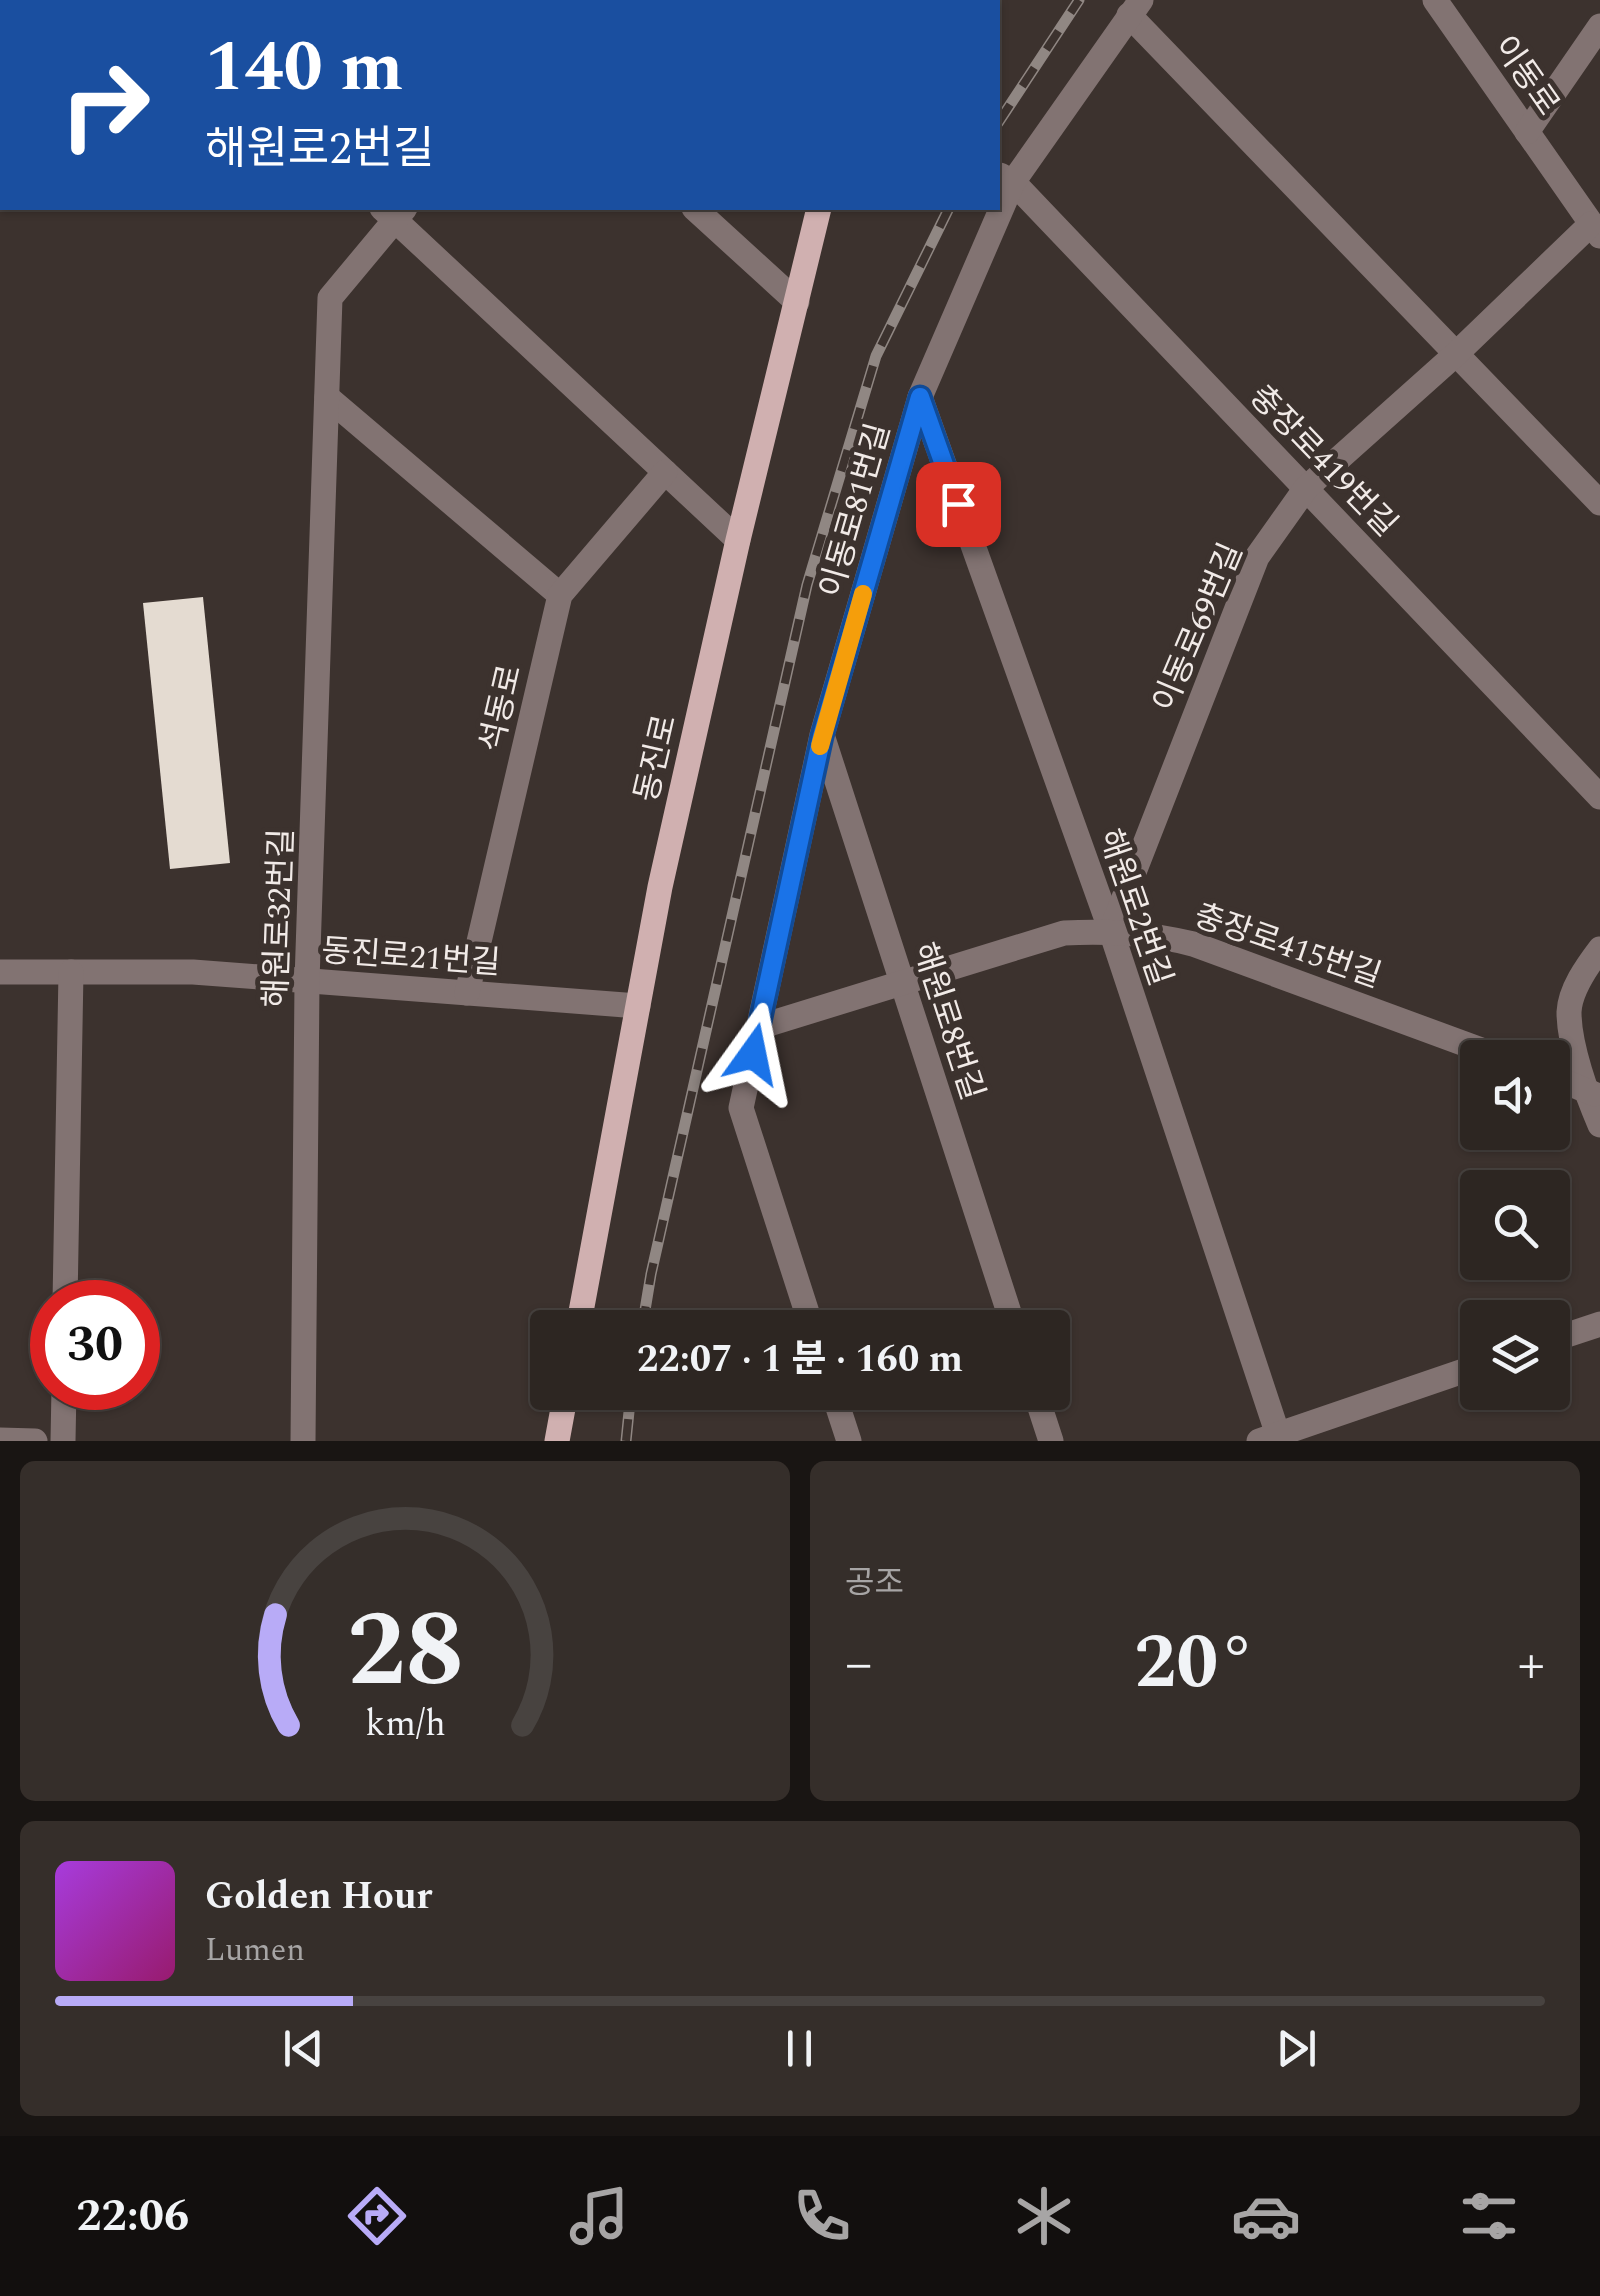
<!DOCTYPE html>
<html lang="ko">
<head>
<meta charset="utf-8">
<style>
  :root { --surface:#2d2622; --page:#352e2a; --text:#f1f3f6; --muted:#a7a5a5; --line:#484340; --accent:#b8abf7 }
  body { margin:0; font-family:Spectral,"Noto Sans KR",serif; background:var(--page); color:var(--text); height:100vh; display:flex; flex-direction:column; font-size:38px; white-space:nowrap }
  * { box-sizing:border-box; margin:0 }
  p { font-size:32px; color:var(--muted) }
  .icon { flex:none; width:55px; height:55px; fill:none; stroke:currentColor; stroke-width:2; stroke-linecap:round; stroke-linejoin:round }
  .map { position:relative; height:1441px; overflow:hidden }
  .details { display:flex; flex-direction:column; gap:20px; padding:20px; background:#191513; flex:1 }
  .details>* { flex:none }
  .guide { position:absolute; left:0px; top:0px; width:1000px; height:210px; box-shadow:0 2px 8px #0004,0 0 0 2px var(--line); background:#1a4fa0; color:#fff; overflow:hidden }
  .tools { position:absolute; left:1460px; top:1040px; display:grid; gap:20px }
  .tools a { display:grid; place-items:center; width:110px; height:110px; border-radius:10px; background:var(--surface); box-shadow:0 2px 8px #0004,0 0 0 2px var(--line); font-size:50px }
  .speed { position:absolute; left:30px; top:1280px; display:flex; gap:20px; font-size:50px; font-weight:700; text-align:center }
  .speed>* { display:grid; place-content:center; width:130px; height:130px; border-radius:50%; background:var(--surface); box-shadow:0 2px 8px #0004,0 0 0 2px var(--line); line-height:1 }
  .speed .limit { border:15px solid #d22; background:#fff; color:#111 }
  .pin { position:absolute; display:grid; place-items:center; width:85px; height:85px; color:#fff; margin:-42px; border-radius:20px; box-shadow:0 5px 15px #0006 }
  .me { position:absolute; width:110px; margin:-55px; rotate:12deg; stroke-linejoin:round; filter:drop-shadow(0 0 8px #0008) }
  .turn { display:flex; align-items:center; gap:35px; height:210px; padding:0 40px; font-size:45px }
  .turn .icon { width:130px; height:130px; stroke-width:2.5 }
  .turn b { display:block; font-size:70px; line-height:85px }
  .big { font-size:75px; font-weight:700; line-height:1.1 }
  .details .tile { flex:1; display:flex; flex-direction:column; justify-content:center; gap:15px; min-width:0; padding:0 35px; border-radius:15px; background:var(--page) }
  .details .dial { align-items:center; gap:0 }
  .dial svg { height:260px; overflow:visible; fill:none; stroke:var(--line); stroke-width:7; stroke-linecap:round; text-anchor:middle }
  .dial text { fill:var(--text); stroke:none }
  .song { display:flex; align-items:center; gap:30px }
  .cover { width:120px; height:120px; border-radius:15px; background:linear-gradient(135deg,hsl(280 70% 55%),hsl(320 70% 35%)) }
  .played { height:10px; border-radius:5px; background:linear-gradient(90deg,var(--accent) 20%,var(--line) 20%) }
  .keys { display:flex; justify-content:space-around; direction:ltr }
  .heat { display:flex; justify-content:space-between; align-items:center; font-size:55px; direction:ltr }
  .details .tiles { flex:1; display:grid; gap:20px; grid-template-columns:1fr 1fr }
  .tile:last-child { grid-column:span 2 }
  .trip { position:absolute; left:530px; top:1310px; width:540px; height:100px; border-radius:10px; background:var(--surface); box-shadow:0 2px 8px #0004,0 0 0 2px var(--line); font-weight:700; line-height:100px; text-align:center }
  .dock { display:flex; height:160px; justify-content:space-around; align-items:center; background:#120f0e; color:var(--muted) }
  .dock .icon { width:70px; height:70px }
  .dock .selected { color:var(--accent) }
  .dock b { font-size:45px; color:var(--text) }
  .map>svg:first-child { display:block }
</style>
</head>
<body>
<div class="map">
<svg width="1600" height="1441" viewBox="0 0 1600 1441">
  <rect width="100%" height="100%" fill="#3c322e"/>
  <polygon fill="#e4dbd1" points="203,597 230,863 170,869 143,603"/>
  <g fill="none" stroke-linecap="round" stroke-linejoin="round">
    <g stroke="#827372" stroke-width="25">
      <polyline points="159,0 162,2"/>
      <polyline points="469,0 471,2"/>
      <polyline points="1435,0 1600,236"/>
      <polyline points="85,2 88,0"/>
      <polyline points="698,2 698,0"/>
      <polyline points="1129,15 1600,503"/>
      <polyline points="0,92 2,89"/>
      <polyline points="1527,132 1600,26"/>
      <polyline points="1000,175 1013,182 1600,797"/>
      <polyline points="382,208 738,540"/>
      <polyline points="694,208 797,302"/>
      <polyline points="327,397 560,595"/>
      <polyline points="920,397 1111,931 1280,1441"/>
      <polyline points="823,738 1014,1328"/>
      <polyline points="1111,931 1257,557 1306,488 1456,354 1591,224"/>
      <path d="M1600,949C1587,966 1570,990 1569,1012C1569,1046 1587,1095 1600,1125"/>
      <polyline points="0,972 193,972 638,1006"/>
      <polyline points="467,993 560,595 665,472"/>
      <path d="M759,1027L1064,933C1109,931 1149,933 1193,944L1503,1058"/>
      <polyline points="1552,1076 1594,1094"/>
      <polyline points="65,1302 71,972"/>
      <polyline points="812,1328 741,1108 822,735 920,397 1013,182 1141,0"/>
      <polyline points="1552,1340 1600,1324"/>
      <polyline points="833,1392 849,1441"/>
      <polyline points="1035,1392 1051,1441"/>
      <polyline points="0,1440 35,1441"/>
      <polyline points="63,1441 64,1388"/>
      <polyline points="303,1441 307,981 330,298 405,208"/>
      <polyline points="1259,1441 1478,1366"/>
    </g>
    <g stroke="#d0b0b0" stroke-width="25">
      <polyline points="867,2 867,0"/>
      <polyline points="578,1328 660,887 738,540 819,208"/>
      <polyline points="557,1441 566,1392"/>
    </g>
    <defs>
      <g id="rail">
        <polyline points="998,123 1079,0"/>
        <polyline points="642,1328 651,1274 807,585 876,356 949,208"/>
        <polyline points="626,1441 631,1392"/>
      </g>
    </defs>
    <use href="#rail" stroke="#908783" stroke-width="11"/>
    <use href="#rail" stroke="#3c322e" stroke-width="8" stroke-dasharray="22" stroke-linecap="butt"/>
  </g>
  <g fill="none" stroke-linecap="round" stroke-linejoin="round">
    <defs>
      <polyline id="route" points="753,1054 822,736 920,397 958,504"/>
    </defs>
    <use href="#route" stroke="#114b97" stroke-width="25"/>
    <use href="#route" stroke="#1a73e8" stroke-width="18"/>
    <polyline stroke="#f59e0b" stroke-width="18" points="820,746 863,594"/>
  </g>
  <g text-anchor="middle" stroke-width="10" stroke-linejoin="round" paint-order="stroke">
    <g font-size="32" fill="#f1eae7" stroke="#3c322e">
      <text transform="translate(1527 75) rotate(55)" y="11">이동로</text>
      <text transform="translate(1324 460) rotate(46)" y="11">충장로419번길</text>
      <text transform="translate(854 510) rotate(-74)" y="11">이동로81번길</text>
      <text transform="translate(1197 627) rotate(-67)" y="11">이동로69번길</text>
      <text transform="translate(500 708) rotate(-77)" y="11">석동로</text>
      <text transform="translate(655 758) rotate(-77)" y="11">동진로</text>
      <text transform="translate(1136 907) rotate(71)" y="11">해원로2번길</text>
      <text transform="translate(278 918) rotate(-88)" y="11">해원로32번길</text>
      <text transform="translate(1288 945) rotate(19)" y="11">충장로415번길</text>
      <text transform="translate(411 956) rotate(4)" y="11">동진로21번길</text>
      <text transform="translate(949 1021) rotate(72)" y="11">해원로8번길</text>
    </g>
  </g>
</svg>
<div class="tools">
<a><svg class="icon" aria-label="sound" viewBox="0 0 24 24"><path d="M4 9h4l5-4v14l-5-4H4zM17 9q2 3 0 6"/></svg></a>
<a><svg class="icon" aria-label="search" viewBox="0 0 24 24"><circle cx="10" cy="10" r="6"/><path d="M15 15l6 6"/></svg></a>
<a><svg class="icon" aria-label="layers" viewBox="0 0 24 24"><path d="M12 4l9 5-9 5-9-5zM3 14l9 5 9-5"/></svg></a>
</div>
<div class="speed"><div class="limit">30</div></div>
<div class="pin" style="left:958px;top:504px;background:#d93025"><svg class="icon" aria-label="arrive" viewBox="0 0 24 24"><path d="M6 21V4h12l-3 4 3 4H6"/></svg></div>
<svg class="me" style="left:753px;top:1054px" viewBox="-20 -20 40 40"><path d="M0-17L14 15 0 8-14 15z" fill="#1a73e8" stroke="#fff" stroke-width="4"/></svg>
<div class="trip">22:07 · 1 분 · 160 m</div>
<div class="guide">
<div class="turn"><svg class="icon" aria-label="right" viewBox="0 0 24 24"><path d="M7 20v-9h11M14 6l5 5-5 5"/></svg><div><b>140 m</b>해원로2번길</div></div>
</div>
</div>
<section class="details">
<div class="tiles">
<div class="tile dial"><svg viewBox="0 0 100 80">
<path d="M14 69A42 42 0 1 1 86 69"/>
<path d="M14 69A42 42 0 0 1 10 35" stroke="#b8abf7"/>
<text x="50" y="56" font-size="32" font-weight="700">28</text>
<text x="50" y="72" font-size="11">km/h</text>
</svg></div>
<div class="tile"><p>공조</p>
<div class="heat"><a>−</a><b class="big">20°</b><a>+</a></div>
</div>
<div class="tile">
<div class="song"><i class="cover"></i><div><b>Golden Hour</b><p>Lumen</p></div></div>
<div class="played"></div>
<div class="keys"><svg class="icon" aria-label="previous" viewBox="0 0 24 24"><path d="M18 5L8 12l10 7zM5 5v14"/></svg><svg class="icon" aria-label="pause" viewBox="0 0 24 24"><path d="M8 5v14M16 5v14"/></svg><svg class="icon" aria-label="next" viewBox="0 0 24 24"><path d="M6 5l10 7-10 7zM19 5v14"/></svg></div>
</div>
</div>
</section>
<nav class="dock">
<b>22:06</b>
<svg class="icon selected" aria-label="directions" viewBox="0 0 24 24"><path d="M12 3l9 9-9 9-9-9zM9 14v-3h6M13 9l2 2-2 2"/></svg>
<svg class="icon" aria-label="music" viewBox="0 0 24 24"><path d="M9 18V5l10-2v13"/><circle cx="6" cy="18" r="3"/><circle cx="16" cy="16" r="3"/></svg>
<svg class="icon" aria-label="phone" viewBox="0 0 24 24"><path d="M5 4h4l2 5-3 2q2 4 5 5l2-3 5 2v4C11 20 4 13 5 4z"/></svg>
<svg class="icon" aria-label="climate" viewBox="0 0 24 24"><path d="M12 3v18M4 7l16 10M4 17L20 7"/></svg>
<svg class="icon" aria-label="car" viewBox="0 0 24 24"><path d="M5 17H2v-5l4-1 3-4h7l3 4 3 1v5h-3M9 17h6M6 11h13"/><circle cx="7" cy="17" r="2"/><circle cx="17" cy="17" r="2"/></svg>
<svg class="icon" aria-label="filters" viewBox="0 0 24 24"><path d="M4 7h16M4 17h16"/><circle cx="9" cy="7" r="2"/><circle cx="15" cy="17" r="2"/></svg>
</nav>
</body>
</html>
